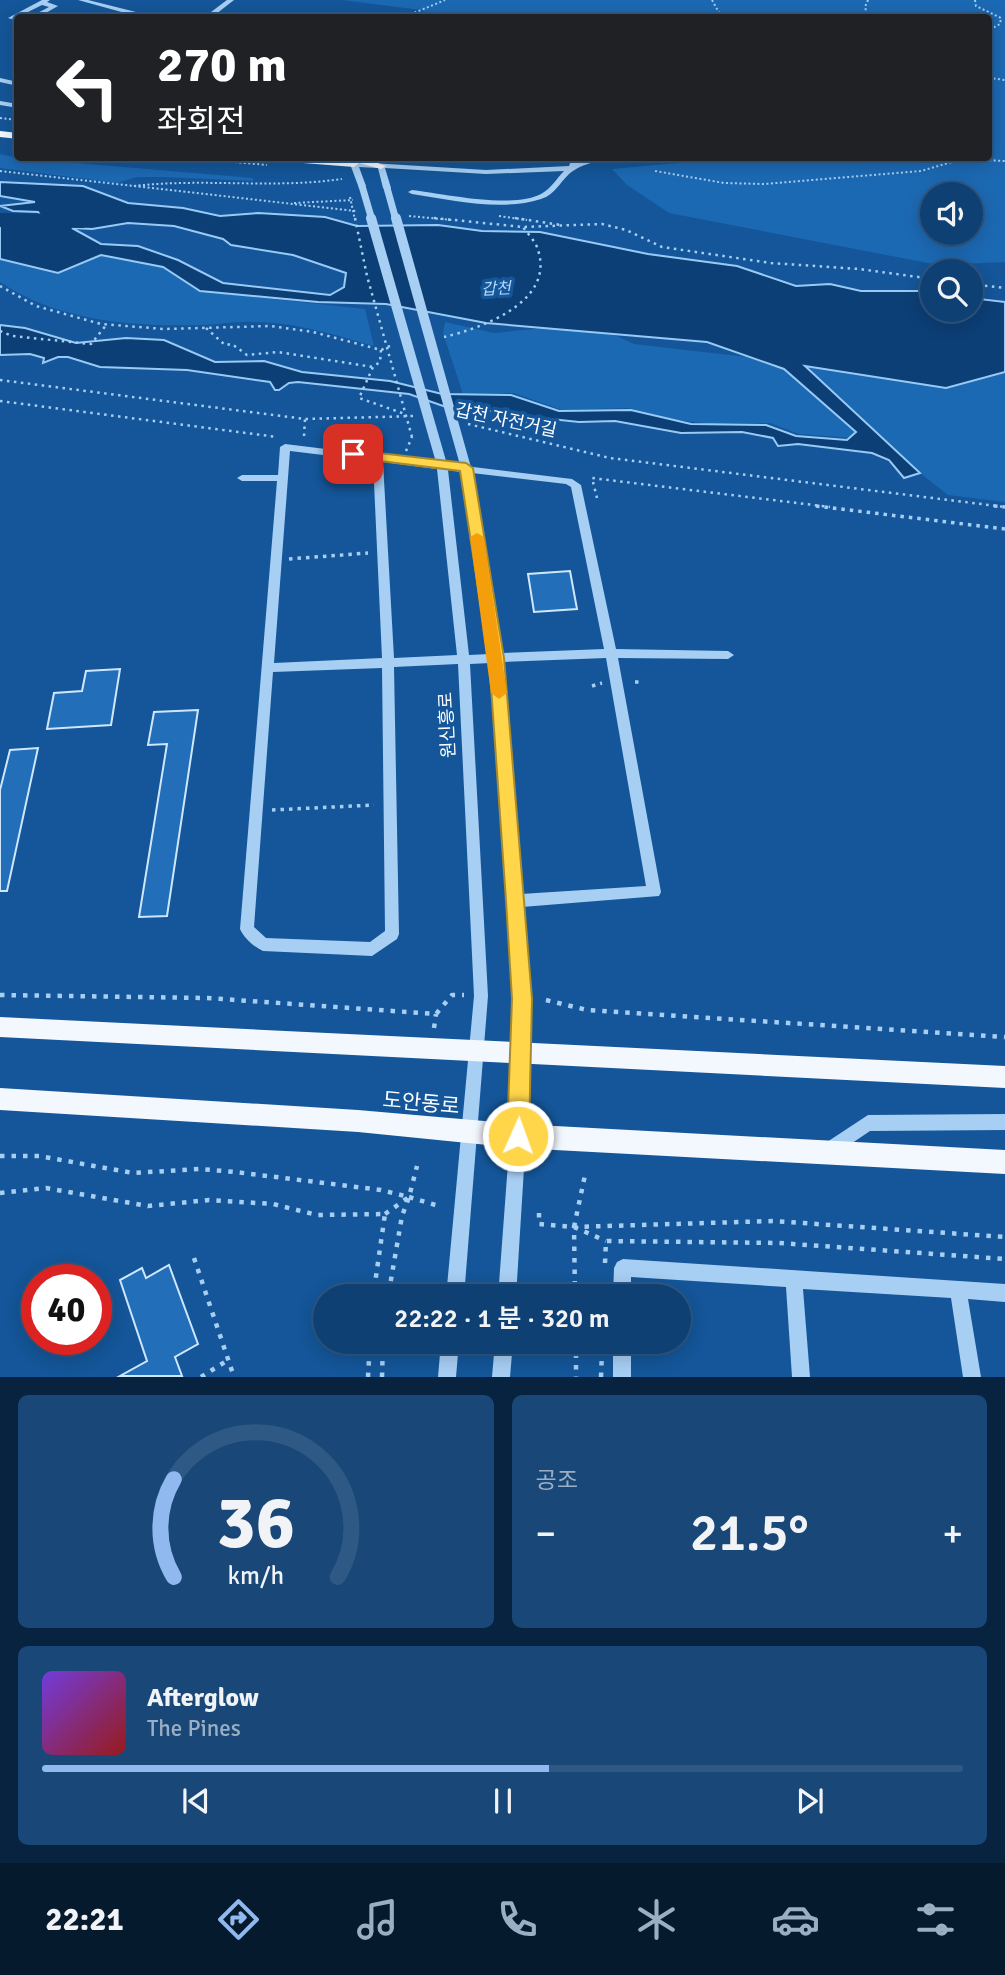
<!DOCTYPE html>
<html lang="ko">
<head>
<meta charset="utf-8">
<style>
  :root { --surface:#0f4073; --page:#184778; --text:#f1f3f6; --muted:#9bafc4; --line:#2f5985; --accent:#90b9f0 }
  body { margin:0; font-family:Signika,"Noto Sans KR",sans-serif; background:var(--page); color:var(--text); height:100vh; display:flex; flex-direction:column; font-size:26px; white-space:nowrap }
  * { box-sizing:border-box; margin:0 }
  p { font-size:23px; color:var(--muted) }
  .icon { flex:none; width:38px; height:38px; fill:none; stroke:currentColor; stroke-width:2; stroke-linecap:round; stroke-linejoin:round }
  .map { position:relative; height:1377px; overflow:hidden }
  .details { display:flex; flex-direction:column; gap:18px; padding:18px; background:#08233f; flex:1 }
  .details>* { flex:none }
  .banner { position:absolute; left:14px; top:14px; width:978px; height:147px; border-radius:7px; box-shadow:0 4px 18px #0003,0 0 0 2px var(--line); background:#202124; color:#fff; overflow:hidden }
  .fabs { position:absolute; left:920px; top:182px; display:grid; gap:14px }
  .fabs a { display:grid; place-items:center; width:63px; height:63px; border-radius:50%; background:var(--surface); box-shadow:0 4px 18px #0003,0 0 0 2px var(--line); font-size:35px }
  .speed { position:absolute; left:21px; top:1264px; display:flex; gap:14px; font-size:35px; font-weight:700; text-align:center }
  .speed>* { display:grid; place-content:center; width:91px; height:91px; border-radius:50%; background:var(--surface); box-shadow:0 4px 18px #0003,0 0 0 2px var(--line); line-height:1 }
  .speed .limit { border:10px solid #d22; background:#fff; color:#111 }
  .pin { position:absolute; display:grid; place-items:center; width:60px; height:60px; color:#fff; margin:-30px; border-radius:14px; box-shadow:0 4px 10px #0006 }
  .me { position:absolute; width:77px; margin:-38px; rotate:2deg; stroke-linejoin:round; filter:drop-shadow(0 0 5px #0008) }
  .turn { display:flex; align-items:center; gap:24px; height:147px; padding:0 28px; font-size:32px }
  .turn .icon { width:91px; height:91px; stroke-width:2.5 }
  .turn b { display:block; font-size:49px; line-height:60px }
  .big { font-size:52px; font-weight:600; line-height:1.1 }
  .details .card { flex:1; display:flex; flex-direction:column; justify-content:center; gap:10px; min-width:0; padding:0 24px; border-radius:10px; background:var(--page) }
  .details .dial { align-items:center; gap:0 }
  .dial svg { height:182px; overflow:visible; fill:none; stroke:var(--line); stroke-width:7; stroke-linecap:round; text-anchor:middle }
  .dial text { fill:var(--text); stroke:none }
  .song { display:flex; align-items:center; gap:21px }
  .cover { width:84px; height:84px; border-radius:10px; background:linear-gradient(135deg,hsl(260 70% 55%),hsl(0 70% 35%)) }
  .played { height:7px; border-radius:4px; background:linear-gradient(90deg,var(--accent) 55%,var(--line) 55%) }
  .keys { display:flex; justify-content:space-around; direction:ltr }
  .heat { display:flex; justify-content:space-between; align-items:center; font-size:38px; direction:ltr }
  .details .tiles { flex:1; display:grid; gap:18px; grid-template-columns:1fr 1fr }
  .card:last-child { grid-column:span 2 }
  .trip { position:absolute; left:313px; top:1284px; width:378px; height:70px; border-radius:35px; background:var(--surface); box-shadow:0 4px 18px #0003,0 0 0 2px var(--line); font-weight:600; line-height:70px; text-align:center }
  .tabs { display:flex; height:112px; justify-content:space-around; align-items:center; background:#061a2e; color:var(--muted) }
  .tabs .icon { width:49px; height:49px }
  .tabs .on { color:var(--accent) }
  .tabs b { font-size:32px; color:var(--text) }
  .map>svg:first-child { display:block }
</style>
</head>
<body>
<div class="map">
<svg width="1005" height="1377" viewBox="0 0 1005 1377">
  <rect width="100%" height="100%" fill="#145699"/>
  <g fill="#1c69b3" fill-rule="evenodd">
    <path d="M342,0H1005V262L938,265L669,213L627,185L612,169L732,158H989V18H435L421,10ZM933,194H971V233H933Z"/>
    <polygon points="0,154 18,158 253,178 253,181 163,177 137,177 117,183 0,168"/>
    <path d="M101,255L163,267L200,291L365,309L374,346C335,335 295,322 254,322C236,321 218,325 201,325C132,327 58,321 0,282V259L58,273Z"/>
    <polygon points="445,322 494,333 544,328 612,334 634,344 747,357 784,369 856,432 853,438 799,434 770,423 710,424 671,419 628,408 562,410 514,393 463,394 443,333"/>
    <polygon points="804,366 946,388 1005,372 1005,502 948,495 920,473"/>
  </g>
  <path fill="#0c3f76" stroke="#99caf6" stroke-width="2" fill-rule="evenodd" d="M0,182L83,186L128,203L183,208L220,216L258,213L325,217L357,226L438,225L482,231L540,232L648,254L737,266L796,286L830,284L861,291H933V310H971V298L1005,302V372L946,388L805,366L920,473L904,478L889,460L872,453L798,444L778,446L773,438L742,432L681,433L615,421L579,422L532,417L528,419L525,425H520L518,415L512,413L446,407L409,394L298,382L289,383L279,390H275L270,382L187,370L100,367L68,357H58L43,363L44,358L30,354L0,355V325L25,328L76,343L126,338L164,340L215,362L264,361L302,372L390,381L442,394L511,395L559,411L631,410L691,424L766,425L796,436L847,440L856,432L784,369L707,342L486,323L386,304L318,302L200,291L163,267L101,255L58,273L0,259V223L22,226L43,219L38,212L13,211L0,206L35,202L0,196ZM128,223L174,226L223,239L231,245L293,255L346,273L344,287L330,295L223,283L178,260L138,246L101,244L72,228L92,229Z"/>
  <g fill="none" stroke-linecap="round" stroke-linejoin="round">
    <polygon fill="#0c3f76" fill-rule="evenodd" points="0,213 83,214 91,216 95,221 91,226 83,228 0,227"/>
  </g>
  <g fill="#226eb8" stroke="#cfe7fd" stroke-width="2">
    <polygon points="570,571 577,609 534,612 528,574"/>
    <polygon points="120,669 111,725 47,729 54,693 82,691 86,671"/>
    <polygon points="198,710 167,916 139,917 167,744 148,745 154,712"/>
    <polygon points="38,748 7,891 0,891 0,790 10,750"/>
    <polygon points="169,1265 198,1344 175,1357 182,1376 120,1376 147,1361 120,1280 142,1268 146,1278"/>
  </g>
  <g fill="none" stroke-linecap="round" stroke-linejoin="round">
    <g stroke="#a7cef3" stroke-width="2" stroke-dasharray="2 2.5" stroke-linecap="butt">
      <polyline points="712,0 722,18"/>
      <polyline points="868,0 865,7 868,18"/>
      <polyline points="975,0 976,6 1001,18 1000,24 989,30"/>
      <polyline points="402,18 445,0"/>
      <polyline points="989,78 1005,80"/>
      <polyline points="0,118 18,120"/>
      <polyline points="190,158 267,165"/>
      <polyline points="0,171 356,211"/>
      <polyline points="655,171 724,183 764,184 921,171 962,159 1005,161"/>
      <path d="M134,186C203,178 273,189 342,179"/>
      <polyline points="294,203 353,200"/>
      <polyline points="409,216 452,220"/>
      <polyline points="499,216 527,220"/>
    </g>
    <g stroke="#a7cef3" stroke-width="2.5" stroke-dasharray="2.5 4.5" stroke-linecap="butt">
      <polyline points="434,218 523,227 602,224 626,230 662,247 771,263 859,269 933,279"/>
      <polyline points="515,218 561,225"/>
      <polyline points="971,284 1005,288"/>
      <polyline points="0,286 36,306 101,324 164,329 271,326 313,332 381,350 392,345"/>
      <polyline points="206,328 225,345 232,344 247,355 278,352 373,367"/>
      <polyline points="0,331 12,336 91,344 107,324"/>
      <path d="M444,337C482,328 555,302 538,250C536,242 528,234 523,227"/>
      <polyline points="381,350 380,362 373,367 359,398 405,414"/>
      <polyline points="0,380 305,419 415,416"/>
      <polyline points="0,401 277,437"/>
      <polyline points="468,424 610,458 1005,507"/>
      <polyline points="304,436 305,419"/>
      <polyline points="406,451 412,437"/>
      <polyline points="597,498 592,478 830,507"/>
    </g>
    <g stroke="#a7cef3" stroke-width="3.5" stroke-dasharray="3.5 5" stroke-linecap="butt">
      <polyline points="816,506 1005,529"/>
      <polyline points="994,506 1005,507"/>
      <polyline points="289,559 368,553"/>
      <polyline points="635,682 639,682"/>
      <polyline points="592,686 602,683"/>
      <polyline points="272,810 374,805"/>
    </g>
    <g stroke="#a7cef3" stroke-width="4.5" stroke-dasharray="4.5 7" stroke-linecap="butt">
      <polyline points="0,995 207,998 436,1014 452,995 464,995"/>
      <polyline points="546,1000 587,1010 1005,1037"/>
      <polyline points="434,1028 436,1014"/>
      <polyline points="0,1156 39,1156 133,1173 200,1169 235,1172 381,1190 409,1197 402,1216 388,1297"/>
      <polyline points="0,1193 46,1188 148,1206 209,1200 273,1204 317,1215 385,1214 373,1297"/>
      <polyline points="409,1197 442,1207"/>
      <polyline points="539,1213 539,1224 574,1227 606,1241"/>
      <polyline points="385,1214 409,1197 417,1166"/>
      <polyline points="574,1227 585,1175"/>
      <polyline points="194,1258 234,1377"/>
      <polyline points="605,1263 606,1241 779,1243 1005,1259"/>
      <polyline points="575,1297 574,1227 773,1221 1005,1237"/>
      <polyline points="576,1342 576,1377"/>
      <polyline points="201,1377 228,1360"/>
      <polyline points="368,1377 370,1342"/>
      <polyline points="382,1377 383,1342"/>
      <polyline points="601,1377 602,1351"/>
    </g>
    <g fill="#a7cef3" fill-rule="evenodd">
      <polygon points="42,0 50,0 47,2 58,6 37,18 28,18 49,7 42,5 18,17 20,18 18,18 18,21 8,18"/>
      <polygon points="78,0 88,0 136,12 174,18 136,16"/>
      <polygon points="227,0 234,0 211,18 203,18"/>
      <polygon points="0,78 18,82 18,86 0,82"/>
      <polygon points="0,101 18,104 18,108 0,105"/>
      <path d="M572,158H578L577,163L602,158H662L658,160C632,161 595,155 573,171C561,179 556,195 541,199C500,212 454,200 412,194L408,192L412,190C445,194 512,209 541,194C551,189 557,178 564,171L486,174L385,168L391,188L387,190L383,188L378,168L359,167L366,186L359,188L350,164L354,162L486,170L569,166Z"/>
      <path d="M285,444L572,479L581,485L616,649L728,651L734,655L728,659L618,658L661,892L659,896L522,907L529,999L526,1136L516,1297H498L510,1136L515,999L490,663L470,664L488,996L464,1297H446L474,996L458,664L394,667L399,934L397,939L372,956L263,951C254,947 244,938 240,929L277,481H242L237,478L242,475H278L280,447ZM290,451L373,461L382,658L274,663ZM383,462L437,469L457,655L394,658ZM448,470L461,472L489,654L469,655ZM472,473L566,484L571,487L604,649L501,653ZM606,658L646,886L521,894L502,662ZM382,668L385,931L370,942L266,938L254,927L273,672Z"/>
      <polygon points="1005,1114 1005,1130 870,1131 830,1158 824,1156 822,1150 824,1144 868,1115"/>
      <polygon points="623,1259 1005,1284 1005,1302 968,1299 981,1377 963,1377 951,1298 803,1289 810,1377 792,1377 786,1287 631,1277 631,1297 613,1297 614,1268 617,1262"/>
      <polygon points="441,1342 459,1342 456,1377 438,1377"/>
      <polygon points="495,1342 513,1342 510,1377 492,1377"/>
      <rect x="613" y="1342" width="18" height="35"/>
    </g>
    <g fill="#f3f8ff" fill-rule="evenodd">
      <polygon points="0,131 18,133 18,139 0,137"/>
      <polygon points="272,158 351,160 349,158 364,158 386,166 381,169 359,163 354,167 277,161"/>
      <polygon points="0,1017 1005,1066 1005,1088 0,1037"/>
      <polygon points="0,1088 358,1110 518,1124 1005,1150 1005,1174 518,1148 358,1132 0,1110"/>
    </g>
    <polyline stroke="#a7cef3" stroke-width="2" stroke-dasharray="2 2.5" stroke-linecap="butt" points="350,197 355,220"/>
    <polyline stroke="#a7cef3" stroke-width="2.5" stroke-dasharray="2.5 4.5" stroke-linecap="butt" points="355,218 367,276 412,437"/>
    <g stroke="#a7cef3" stroke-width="7">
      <polyline points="362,186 372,220"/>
      <polyline points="387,188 396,220"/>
    </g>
    <g stroke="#a7cef3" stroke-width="10">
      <polyline points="371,218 442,465"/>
      <polyline points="396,218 466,468"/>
    </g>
  </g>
  <polygon fill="#ffd54a" stroke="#a68a30" stroke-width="2" points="353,450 466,463 473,468 504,658 524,901 532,999 529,1136 525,1143 518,1146 511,1143 507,1136 512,999 506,901 489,658 460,471 348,457 348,451"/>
  <polygon fill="#f59e0b" points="477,533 484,537 507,693 499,699 491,693 470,537"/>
  <g text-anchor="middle" stroke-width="7" stroke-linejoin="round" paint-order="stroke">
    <g font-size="16" font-style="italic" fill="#b4d8f9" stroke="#145699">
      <text transform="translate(496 288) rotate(-3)" y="6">갑천</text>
    </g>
    <g font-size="18" fill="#fff" stroke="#145699">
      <text transform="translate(506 420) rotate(12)" y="6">갑천 자전거길</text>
      <text transform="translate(447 725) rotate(-93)" y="6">원신흥로</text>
    </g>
    <g font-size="21" fill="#fff" stroke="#145699">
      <text transform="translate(421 1103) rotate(5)" y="7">도안동로</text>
    </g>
  </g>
</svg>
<div class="fabs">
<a><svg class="icon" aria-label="sound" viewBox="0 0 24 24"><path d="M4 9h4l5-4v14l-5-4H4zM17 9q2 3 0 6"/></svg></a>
<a><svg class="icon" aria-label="search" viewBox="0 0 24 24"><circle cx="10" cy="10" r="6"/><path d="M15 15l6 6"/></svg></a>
</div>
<div class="speed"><div class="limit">40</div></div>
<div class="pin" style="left:353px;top:454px;background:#d93025"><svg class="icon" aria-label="arrive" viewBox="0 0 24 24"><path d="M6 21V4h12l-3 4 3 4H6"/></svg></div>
<svg class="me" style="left:518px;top:1136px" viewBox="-20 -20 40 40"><circle r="17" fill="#ffd54a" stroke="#fff" stroke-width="3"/><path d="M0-11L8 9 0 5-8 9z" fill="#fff"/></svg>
<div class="trip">22:22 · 1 분 · 320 m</div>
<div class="banner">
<div class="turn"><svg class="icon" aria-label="left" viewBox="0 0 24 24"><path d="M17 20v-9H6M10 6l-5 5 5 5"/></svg><div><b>270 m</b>좌회전</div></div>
</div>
</div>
<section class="details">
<div class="tiles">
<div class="card dial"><svg viewBox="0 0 100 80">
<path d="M14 69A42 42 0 1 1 86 69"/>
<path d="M14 69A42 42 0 0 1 14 26" stroke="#90b9f0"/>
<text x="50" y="56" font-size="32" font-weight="700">36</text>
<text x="50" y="72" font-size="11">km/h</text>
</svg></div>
<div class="card"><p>공조</p>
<div class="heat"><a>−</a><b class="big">21.5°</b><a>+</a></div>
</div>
<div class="card">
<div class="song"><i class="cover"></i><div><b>Afterglow</b><p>The Pines</p></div></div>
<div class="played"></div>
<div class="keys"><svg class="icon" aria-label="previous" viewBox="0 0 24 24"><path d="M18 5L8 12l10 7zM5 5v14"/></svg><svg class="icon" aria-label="pause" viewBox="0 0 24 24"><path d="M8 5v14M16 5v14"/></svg><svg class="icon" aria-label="next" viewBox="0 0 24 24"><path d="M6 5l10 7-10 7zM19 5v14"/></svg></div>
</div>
</div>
</section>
<nav class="tabs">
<b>22:21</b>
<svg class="icon on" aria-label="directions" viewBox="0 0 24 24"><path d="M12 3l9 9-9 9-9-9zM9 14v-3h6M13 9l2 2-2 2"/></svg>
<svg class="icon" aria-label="music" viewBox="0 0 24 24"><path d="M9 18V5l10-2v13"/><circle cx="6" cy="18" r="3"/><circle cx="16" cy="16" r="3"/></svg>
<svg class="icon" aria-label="phone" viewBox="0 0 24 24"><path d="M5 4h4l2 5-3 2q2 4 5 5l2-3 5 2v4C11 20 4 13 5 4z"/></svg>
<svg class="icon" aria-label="climate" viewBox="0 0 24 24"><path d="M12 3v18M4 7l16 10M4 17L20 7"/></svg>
<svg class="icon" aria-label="car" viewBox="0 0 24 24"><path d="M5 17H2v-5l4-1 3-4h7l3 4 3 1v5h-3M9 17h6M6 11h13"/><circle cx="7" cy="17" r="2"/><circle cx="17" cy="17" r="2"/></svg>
<svg class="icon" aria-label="filters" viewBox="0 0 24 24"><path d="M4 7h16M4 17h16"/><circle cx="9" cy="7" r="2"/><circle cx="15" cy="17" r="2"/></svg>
</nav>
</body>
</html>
